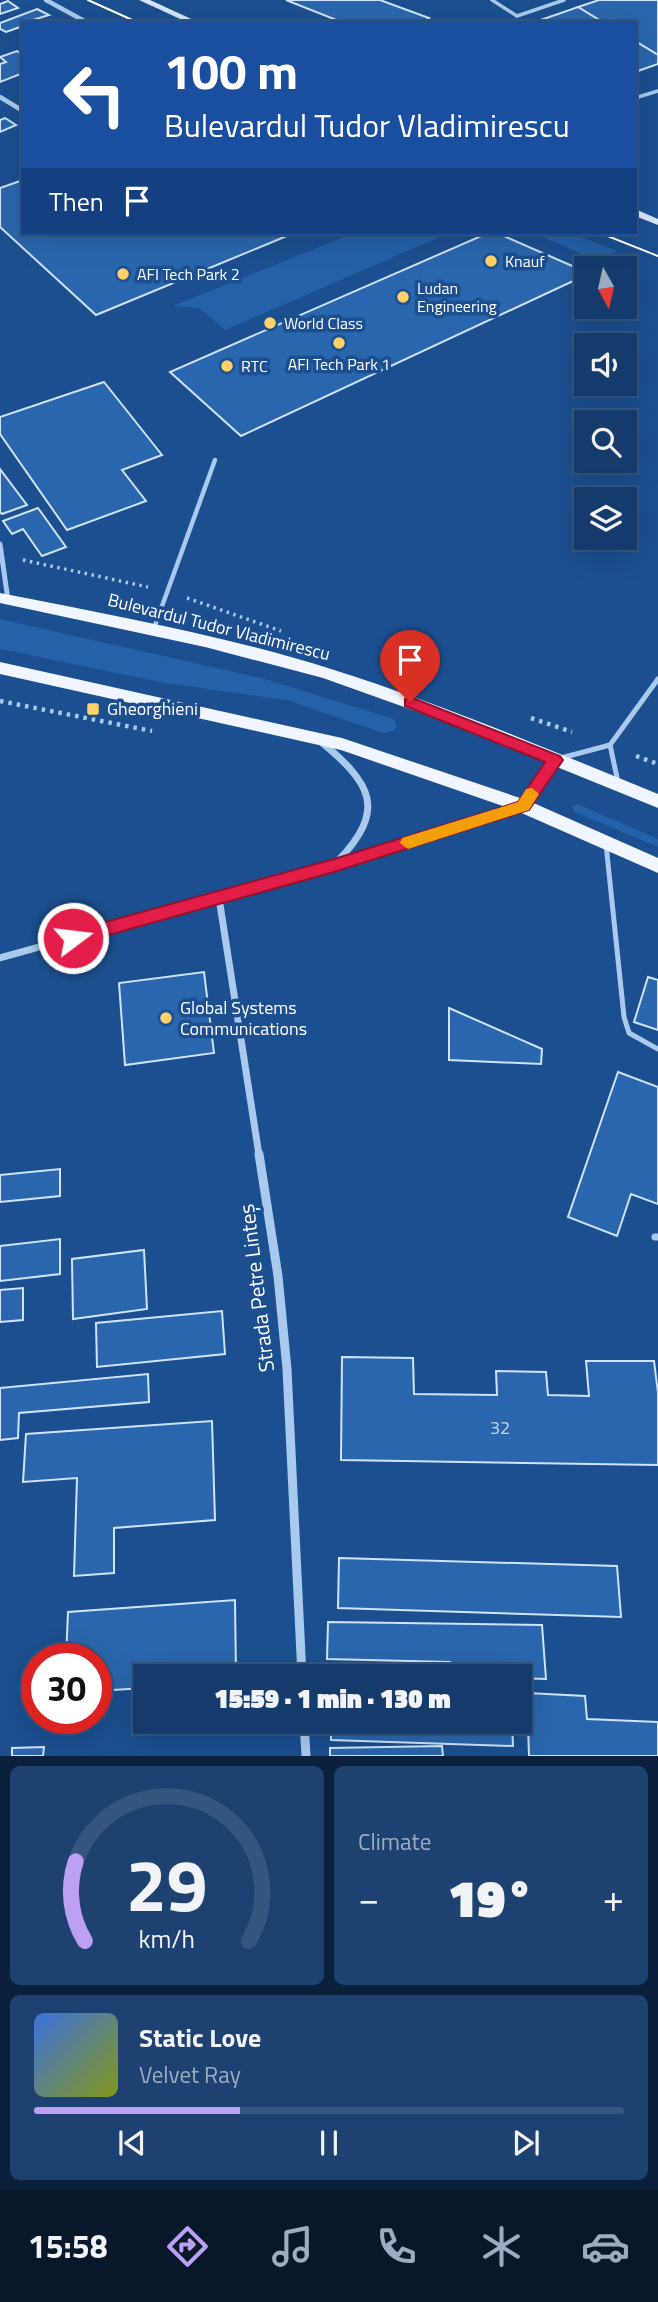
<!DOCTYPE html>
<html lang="en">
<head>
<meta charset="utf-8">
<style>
  :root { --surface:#143b6b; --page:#1d4271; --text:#f1f3f6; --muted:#9dadc1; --line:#33557e; --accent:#bca0f2 }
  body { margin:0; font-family:"Titillium Web",sans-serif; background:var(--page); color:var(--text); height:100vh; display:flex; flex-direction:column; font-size:26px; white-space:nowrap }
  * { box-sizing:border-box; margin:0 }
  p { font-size:23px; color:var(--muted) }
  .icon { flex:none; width:38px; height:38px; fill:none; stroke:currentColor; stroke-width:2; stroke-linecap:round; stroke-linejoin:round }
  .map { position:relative; height:1756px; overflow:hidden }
  .sheet { display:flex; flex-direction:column; gap:10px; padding:10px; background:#0b203b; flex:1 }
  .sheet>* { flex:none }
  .top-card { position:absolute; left:21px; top:21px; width:616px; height:214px; border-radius:0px; box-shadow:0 7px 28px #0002,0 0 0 2px var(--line); background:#1a4fa0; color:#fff; overflow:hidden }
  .needle { width:46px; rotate:172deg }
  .buttons { position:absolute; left:574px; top:256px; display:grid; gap:14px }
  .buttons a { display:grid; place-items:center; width:63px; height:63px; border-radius:0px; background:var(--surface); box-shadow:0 7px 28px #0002,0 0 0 2px var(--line); font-size:35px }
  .speed { position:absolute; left:21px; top:1643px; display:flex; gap:14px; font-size:35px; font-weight:700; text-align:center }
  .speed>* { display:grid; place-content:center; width:91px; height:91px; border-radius:50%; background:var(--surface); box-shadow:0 7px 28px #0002,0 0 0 2px var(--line); line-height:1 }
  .speed .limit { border:10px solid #d22; background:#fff; color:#111 }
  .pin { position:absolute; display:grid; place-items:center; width:60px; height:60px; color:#fff; margin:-72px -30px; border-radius:50% 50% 50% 0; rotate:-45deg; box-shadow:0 0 7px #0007 }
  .pin .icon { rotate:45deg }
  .me { position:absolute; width:77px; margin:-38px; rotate:75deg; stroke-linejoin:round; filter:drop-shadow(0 0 5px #0008) }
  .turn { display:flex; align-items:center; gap:24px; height:147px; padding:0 28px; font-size:32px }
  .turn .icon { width:91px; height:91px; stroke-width:2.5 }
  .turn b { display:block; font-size:49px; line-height:60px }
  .then { display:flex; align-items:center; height:66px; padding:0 28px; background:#0003; gap:14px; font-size:26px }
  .big { font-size:52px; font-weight:800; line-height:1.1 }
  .sheet .card { flex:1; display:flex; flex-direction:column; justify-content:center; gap:10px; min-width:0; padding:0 24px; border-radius:10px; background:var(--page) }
  .sheet .dial { align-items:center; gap:0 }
  .dial svg { height:182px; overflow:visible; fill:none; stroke:var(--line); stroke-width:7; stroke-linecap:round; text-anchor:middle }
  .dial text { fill:var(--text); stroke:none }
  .song { display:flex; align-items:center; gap:21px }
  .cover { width:84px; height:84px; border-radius:10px; background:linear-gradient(135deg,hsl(220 70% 55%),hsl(70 70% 35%)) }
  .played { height:7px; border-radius:4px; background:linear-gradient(90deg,var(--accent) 35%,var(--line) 35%) }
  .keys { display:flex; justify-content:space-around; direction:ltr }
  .heat { display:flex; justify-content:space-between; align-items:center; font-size:38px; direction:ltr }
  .sheet .tiles { flex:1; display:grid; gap:10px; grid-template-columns:1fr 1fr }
  .card:last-child { grid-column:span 2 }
  .trip { position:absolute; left:133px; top:1664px; width:399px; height:70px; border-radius:0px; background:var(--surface); box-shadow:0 7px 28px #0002,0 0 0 2px var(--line); font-weight:800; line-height:70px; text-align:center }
  .menu { display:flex; height:112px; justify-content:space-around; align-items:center; background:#08182b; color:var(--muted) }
  .menu .icon { width:49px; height:49px }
  .menu .active { color:var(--accent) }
  .menu b { font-size:32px; color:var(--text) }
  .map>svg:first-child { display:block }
</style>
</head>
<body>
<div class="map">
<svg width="658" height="1756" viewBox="0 0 658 1756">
  <rect width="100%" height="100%" fill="#1b4f8f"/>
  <g fill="#2461a8">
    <polygon points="354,233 449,233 225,330 199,308 173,306"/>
    <polygon points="534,233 571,233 617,251 600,262"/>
    <polygon points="0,619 265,679 394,719 397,726 393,731 383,733 287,700 165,683 0,649"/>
    <polygon points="577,804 658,839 658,847 575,812 572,807"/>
  </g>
  <g fill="#2a66ad" stroke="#cfe3fa" stroke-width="2">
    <polygon points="286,0 380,0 429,18 421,23 344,23"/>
    <polygon points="599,0 658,0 658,55 635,41 635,23 604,23 578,7"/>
    <polygon points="8,1 18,8 0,14 0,4"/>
    <polygon points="578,7 604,23 532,23"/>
    <polygon points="37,9 49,15 23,23 23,26 6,32 0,29 0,23"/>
    <polygon points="635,41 658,55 658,64 635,72"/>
    <polygon points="17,51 23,55 23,73 0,82 0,64 6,62 0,57"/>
    <polygon points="5,118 16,125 0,132 0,120"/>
    <polygon points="23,180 23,233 294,233 96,315 0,227 0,188"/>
    <polygon points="488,233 497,233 586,272 586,275 241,436 170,372"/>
    <polygon points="104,382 162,455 122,470 146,501 67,530 0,434 0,417"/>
    <polygon points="0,469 27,505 2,514 0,512"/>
    <polygon points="38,508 66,547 42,556 23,529 12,534 3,521"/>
    <polygon points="204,972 214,1053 125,1065 119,983"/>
    <polygon points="648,977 658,980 658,1030 634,1022"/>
    <polygon points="449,1008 542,1049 541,1064 449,1060"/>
    <polygon points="618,1072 658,1087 658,1204 631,1194 617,1236 568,1217"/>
    <polygon points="60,1169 60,1196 0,1202 0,1175"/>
    <polygon points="60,1239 60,1274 0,1281 0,1246"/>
    <polygon points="144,1250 147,1309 73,1319 72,1259"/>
    <polygon points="23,1288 23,1320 0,1322 0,1290"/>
    <polygon points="222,1311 225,1354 97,1367 96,1323"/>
    <polygon points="342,1357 413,1358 414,1394 497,1395 496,1371 546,1372 548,1395 589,1396 586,1361 654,1361 658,1393 658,1465 341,1460"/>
    <polygon points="148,1374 149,1402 19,1413 18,1438 0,1440 0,1388"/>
    <polygon points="212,1421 215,1520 114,1528 114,1573 74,1576 77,1478 23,1482 26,1434"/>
    <polygon points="339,1558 617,1566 621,1617 338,1608"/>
    <polygon points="235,1600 236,1676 145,1676 145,1688 96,1691 96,1659 66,1659 68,1612"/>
    <polygon points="328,1622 542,1625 546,1679 450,1676 450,1662 327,1659"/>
    <polygon points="527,1693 585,1696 587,1719 658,1722 658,1756 529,1756"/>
    <polygon points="331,1722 512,1722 513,1746 331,1740"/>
    <polygon points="442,1746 443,1756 330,1756 330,1748"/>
    <polygon points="44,1747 43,1756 12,1756 12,1748"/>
  </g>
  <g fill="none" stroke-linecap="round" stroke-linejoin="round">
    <g stroke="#a9c9ee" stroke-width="3.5" stroke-dasharray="2.5 4.5" stroke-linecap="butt">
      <polyline points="23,560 148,587"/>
      <polyline points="187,598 281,631"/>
    </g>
    <g stroke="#a9c9ee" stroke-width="4.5" stroke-dasharray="3.5 5" stroke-linecap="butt">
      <polyline points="0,701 152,731"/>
      <polyline points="531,718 572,732"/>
      <polyline points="636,756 658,764"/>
    </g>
    <g stroke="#a9c9ee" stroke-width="3.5">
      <polyline points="492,0 517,16"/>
      <polyline points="517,16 564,0"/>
      <polyline points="635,98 658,91"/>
    </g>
    <polyline stroke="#a9c9ee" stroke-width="4.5" points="153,631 215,460"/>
    <g stroke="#a9c9ee" stroke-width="5">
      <polyline points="610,745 618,782"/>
      <polyline points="561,758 610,745 658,679"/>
      <polyline points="606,844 624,1017 629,1033 658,1049"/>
    </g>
    <polyline stroke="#a9c9ee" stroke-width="7" points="655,1237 658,1237"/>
    <g stroke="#a9c9ee" stroke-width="4.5">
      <polyline points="46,0 88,23"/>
      <polyline points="0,97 23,111"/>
    </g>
    <polyline stroke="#a9c9ee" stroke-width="5" points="0,544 8,600"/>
    <g stroke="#a9c9ee" stroke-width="7">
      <path d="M320,741C371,783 388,809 337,862"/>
      <polyline points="219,898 259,1155"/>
      <polyline points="0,958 334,865 523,806 555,760"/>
    </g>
    <g stroke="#a9c9ee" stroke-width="9">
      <polyline points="259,1154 278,1276 287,1369 302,1676"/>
      <polyline points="304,1722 306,1756"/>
    </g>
    <g fill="#d6e6fa" fill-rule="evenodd">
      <polygon points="139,0 150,0 200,23 189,23"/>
      <polygon points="635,209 658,219 658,225 635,216"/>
    </g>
    <g fill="#f0f6ff" fill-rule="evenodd">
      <path d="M0,593C111,615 223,635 331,669C442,704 550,750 658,794V808L446,722L323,678L205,647L0,603Z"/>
      <polygon points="0,662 342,738 529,801 658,858 658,873 517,811 341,750 0,674"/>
    </g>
    <g stroke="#fff" stroke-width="2">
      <polyline points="88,0 139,23"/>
      <polyline points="600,233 658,256"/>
    </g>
  </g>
  <polygon fill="#e11d48" stroke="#92132f" stroke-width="2" points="410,697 560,756 563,760 529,810 334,872 73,945 67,943 65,938 73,931 334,859 518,802 545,762 405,706 405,699"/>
  <polygon fill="#f59e0b" points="532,788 539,794 529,810 408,849 400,843 402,838 518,802 526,789"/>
  <g fill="#ffd166" stroke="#1b4f8f" stroke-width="2.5">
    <circle cx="491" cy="261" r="7"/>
    <circle cx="123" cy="274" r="7"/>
    <circle cx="403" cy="297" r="7"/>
    <circle cx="270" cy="323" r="7"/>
    <circle cx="339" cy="343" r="7"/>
    <circle cx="227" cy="366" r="7"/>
    <rect x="86" y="702" width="14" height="14" rx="3.5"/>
    <circle cx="166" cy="1018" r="7"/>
  </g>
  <g text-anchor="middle" stroke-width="7" stroke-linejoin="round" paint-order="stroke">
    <g font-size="16" fill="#fff" stroke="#1b4f8f" text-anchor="start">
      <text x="505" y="267">Knauf</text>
      <text x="137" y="280">AFI Tech Park 2</text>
      <text x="417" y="294">Ludan<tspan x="417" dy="18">Engineering</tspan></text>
      <text x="284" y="329">World Class</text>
      <text x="339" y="370" text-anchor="middle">AFI Tech Park 1</text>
      <text x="241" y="372">RTC</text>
    </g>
    <g font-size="18" fill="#fff" stroke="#1b4f8f">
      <text transform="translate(219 627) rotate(14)" y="6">Bulevardul Tudor Vladimirescu</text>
    </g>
    <g font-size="18" fill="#fff" stroke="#1b4f8f" text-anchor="start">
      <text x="107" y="715">Gheorghieni</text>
      <text x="180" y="1014">Global Systems<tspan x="180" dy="21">Communications</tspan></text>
    </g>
    <g font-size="18" fill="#cad9ea">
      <text x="500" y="1434">32</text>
    </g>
    <g font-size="21" fill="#fff" stroke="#1b4f8f">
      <text transform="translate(257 1288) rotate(-97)" y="7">Strada Petre Linteș</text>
    </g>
  </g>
</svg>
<div class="buttons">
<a><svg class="needle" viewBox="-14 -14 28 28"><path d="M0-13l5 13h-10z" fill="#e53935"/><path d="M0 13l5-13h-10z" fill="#9dadc1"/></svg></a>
<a><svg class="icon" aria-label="sound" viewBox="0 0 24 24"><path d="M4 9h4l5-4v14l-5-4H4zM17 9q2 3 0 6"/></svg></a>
<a><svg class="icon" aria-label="search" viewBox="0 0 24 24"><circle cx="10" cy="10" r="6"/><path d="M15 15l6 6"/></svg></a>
<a><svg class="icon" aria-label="layers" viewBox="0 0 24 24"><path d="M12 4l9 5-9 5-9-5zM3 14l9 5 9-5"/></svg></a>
</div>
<div class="speed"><div class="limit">30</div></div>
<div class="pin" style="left:410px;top:702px;background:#d93025"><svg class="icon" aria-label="arrive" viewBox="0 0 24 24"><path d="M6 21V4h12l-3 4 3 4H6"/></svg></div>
<svg class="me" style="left:73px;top:938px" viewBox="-20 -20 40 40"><circle r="17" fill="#e11d48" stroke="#fff" stroke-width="3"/><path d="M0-11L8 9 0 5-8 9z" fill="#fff"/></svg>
<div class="trip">15:59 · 1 min · 130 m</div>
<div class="top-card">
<div class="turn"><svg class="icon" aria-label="left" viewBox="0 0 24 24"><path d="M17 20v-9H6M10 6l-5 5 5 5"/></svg><div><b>100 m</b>Bulevardul Tudor Vladimirescu</div></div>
<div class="then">Then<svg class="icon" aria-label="arrive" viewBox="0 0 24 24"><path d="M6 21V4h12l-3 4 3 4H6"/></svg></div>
</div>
</div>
<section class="sheet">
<div class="tiles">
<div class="card dial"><svg viewBox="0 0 100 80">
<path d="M14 69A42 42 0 1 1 86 69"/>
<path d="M14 69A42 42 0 0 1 10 34" stroke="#bca0f2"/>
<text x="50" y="56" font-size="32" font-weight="700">29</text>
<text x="50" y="72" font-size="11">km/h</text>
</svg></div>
<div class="card"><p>Climate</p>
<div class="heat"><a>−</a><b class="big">19°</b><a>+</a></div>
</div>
<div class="card">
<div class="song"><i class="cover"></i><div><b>Static Love</b><p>Velvet Ray</p></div></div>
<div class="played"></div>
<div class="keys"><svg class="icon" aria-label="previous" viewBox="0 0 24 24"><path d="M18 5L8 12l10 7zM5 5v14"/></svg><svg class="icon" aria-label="pause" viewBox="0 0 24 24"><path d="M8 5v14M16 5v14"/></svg><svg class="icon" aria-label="next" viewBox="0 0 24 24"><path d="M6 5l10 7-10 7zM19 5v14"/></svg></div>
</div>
</div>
</section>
<nav class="menu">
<b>15:58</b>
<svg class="icon active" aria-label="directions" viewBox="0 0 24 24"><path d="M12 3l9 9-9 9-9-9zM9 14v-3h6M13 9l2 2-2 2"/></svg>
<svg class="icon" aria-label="music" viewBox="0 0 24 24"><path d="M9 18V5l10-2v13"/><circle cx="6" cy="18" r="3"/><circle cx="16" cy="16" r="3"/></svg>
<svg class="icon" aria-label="phone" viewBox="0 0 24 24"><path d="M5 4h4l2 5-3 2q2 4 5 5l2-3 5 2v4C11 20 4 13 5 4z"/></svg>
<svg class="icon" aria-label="climate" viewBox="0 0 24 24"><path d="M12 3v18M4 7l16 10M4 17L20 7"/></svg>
<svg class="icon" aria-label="car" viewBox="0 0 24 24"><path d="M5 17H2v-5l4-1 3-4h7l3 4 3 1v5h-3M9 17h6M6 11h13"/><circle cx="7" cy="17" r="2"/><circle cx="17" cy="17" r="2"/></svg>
</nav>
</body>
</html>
